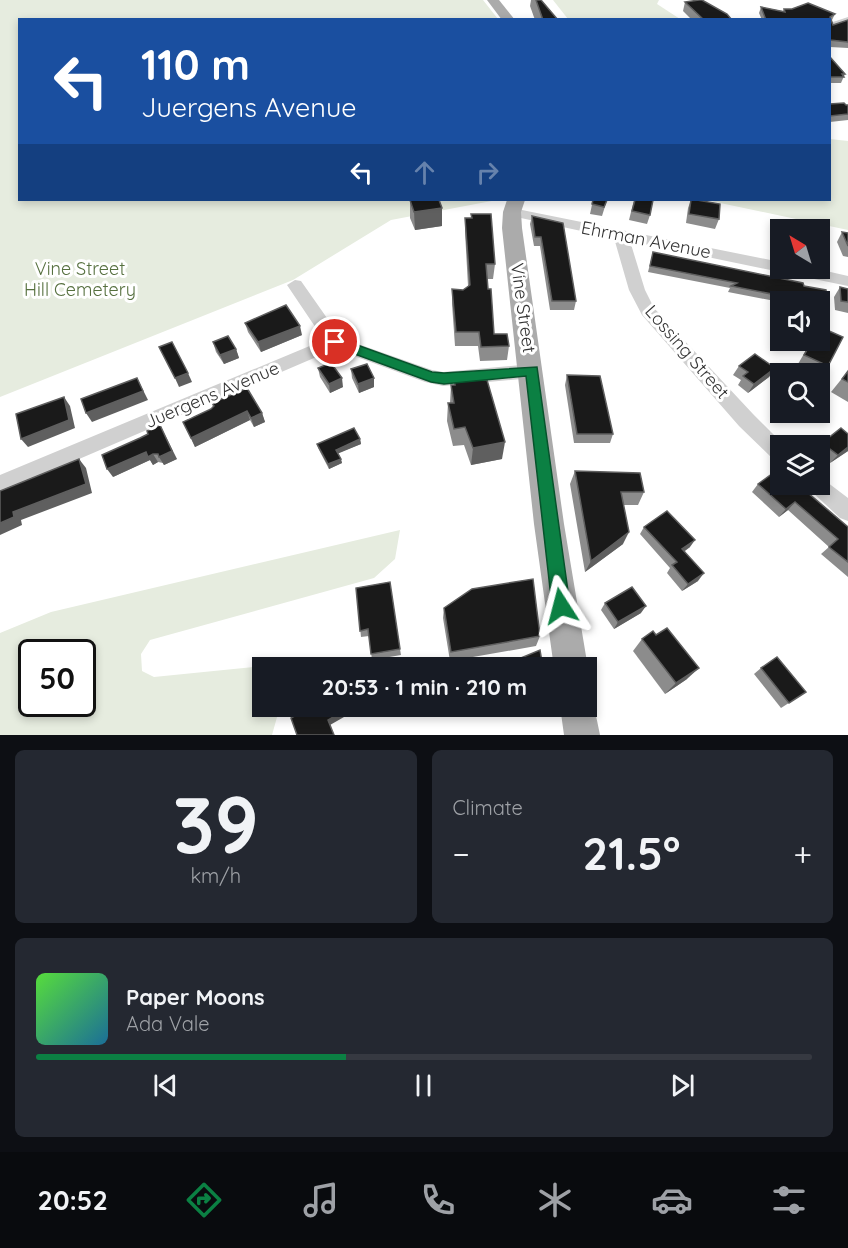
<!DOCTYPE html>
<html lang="en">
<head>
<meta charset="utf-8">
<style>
  :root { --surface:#171b24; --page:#242831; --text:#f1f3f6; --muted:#9ea1a6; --line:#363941; --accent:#0b8043 }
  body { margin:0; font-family:Quicksand,sans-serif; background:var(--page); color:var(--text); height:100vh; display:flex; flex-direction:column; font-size:22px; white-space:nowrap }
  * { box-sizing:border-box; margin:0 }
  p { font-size:20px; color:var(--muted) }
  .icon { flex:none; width:33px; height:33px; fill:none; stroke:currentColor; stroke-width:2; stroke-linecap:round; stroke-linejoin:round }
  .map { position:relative; height:735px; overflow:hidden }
  .side { display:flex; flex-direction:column; gap:15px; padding:15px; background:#0d0f14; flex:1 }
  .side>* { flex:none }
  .banner { position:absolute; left:18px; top:18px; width:813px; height:183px; border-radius:0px; box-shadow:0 3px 9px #0003; background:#1a4fa0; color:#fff; overflow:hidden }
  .needle { width:39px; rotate:322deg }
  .tools { position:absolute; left:770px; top:219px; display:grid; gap:12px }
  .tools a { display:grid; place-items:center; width:60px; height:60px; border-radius:0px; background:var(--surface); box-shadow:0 3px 9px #0003; font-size:30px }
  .speed { position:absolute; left:18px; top:639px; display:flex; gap:12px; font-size:30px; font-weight:700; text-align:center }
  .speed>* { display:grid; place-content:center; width:78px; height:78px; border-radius:50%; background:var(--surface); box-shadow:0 3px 9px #0003; line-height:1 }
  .speed .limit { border:3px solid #111; border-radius:9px; background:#fff; color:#111 }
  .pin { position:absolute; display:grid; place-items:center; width:51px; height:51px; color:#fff; margin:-26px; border:3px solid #fff; border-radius:50%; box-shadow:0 2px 6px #0007 }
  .me { position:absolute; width:66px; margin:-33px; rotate:351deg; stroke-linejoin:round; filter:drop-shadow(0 0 4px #0008) }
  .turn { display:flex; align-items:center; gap:21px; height:126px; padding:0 24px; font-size:27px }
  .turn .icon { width:78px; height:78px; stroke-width:2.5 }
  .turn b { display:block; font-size:42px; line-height:51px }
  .lanes { display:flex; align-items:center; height:57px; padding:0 24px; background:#0003; justify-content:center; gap:30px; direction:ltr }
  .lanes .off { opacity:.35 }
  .big { font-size:45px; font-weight:700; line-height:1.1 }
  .side .card { flex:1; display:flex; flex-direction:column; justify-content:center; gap:9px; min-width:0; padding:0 21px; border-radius:9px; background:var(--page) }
  .side .dial { align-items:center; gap:0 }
  .dial b { font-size:78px; line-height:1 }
  .song { display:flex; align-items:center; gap:18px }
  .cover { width:72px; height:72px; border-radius:9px; background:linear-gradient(135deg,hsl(110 70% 55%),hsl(200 70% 35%)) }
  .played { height:6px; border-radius:3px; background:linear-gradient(90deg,var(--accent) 40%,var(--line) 40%) }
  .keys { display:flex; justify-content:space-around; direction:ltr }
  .heat { display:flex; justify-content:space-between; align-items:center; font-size:33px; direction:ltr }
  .side .tiles { flex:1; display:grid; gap:15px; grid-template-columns:1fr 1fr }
  .card:last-child { grid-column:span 2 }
  .trip { position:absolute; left:252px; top:657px; width:345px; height:60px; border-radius:0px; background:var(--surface); box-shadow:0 3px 9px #0003; font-weight:700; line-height:60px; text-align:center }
  .tab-bar { display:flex; height:96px; justify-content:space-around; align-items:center; background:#090b0e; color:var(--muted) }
  .tab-bar .icon { width:42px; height:42px }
  .tab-bar .selected { color:var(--accent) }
  .tab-bar b { font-size:27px; color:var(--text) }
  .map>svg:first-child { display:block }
</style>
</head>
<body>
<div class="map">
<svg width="848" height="735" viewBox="0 0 848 735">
  <rect width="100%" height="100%" fill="#fff"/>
  <g fill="#e6ecdf" fill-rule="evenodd">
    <polygon points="0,0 483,0 498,19 20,20 20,200 497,200 391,220 293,280 0,397"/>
    <polygon points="553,0 659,0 657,4 680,19 568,19"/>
    <polygon points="830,139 848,141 848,230 706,200 830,200"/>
    <path d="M400,530L395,559L374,578L150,640L141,654L142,671L154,677L325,660L332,667L262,668V706L285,707L279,710L272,735H0V633L51,612ZM82,652V704H32V652Z"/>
  </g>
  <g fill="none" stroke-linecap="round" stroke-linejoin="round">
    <g fill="#d0d0d0" fill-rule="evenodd">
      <polygon points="848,17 848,23 830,29 830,23"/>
      <polygon points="512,208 780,262 780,268 813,268 848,276 848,286 630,241 645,290 654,308 753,414 785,446 780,446 780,461 773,459 739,426 642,315 629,290 614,238 507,215 507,209"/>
      <polygon points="295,280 301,281 341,338 432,370 443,372 532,364 538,366 541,371 538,376 532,378 443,386 425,382 335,349 0,493 0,475 324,340 287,285"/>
      <polygon points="819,476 848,498 848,521 840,518 810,490 807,484 819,484"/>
    </g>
    <g fill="#ababab" fill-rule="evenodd">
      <polygon points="487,0 499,0 515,20 502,20"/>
      <polygon points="507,200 525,200 521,212 522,228 564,524 588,668 586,671 586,668 554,668 534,524 502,228 503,212"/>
      <polygon points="586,692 594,706 600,735 564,735 560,706 586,706"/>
    </g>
  </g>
  <g fill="#8c8c8c">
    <polygon points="531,0 541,0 558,20 535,20 530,6"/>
    <polygon points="685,2 732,20 692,20 683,11"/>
    <polygon points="808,3 835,14 832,20 833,25 848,20 848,48 830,47 830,20 762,20 759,13 761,7 783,11 784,9 792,9"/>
    <polygon points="830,57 845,74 841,83 830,83"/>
    <polygon points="830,104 848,105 848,120 830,122"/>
    <polygon points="410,200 442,226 415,230 410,218"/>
    <polygon points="593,200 607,200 602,216 590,214"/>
    <polygon points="634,200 650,215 647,224 629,220"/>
    <polygon points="691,200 719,219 715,229 686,223 688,208"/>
    <polygon points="471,214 495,264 493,279 487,279 488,289 494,334 509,346 507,360 480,361 478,346 455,346 452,304 452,289 463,290 468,286 465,232 465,218 471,218"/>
    <polygon points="532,216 576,301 574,310 550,310 540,246 534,246 530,224"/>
    <polygon points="842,232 848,233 848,257 843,256 837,242"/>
    <polygon points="653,252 804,286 827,304 824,310 819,310 819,302 780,302 728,292 730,288 648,272"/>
    <polygon points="840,287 848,289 848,313 835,310 834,297"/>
    <polygon points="245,323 302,335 261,352 248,332"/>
    <polygon points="812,340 819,340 828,366 822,375 798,364"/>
    <polygon points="213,342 236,349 239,358 224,364 216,352"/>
    <polygon points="739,366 775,368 769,377 748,393 738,385 741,380 733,375"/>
    <polygon points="318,368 343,387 330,393 320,377"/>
    <polygon points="351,369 374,387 359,393 352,378"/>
    <polygon points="848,371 848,402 831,392"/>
    <polygon points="567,375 613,434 610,443 574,443 565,385"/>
    <polygon points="454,379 502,459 471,465 464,445 453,446 447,421 448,403 450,403 451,385 454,385"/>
    <polygon points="212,403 262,413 265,422 254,427 250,420 195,447 183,422 211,409 213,406"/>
    <polygon points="140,438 177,459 164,465 163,463 158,462 153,465 150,460 113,477"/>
    <polygon points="360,439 361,444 338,453 342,463 329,469 318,448 317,444"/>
    <polygon points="822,443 848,451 830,463 819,454 819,447"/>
    <polygon points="575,471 644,492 638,505 623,505 623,544 585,572 570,484"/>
    <polygon points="758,484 812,489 808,493 848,527 848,577 821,554 829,547 788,510 779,517 752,492"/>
    <polygon points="644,527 690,547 685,551 698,581 682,591 667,573 670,568 640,534"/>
    <polygon points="356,588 400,649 401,655 372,660 369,636 361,637"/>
    <polygon points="605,603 641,613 614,629 601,610"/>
    <polygon points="444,608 540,636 536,646 450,661 443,618"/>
    <polygon points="642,639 687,679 665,694 633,651"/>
    <polygon points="761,668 806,692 781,708 754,674"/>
  </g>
  <g fill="#5f5f5f">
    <polygon points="442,208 442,226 415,230 414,212"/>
    <polygon points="300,326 302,335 261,352 258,342"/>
    <polygon points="236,349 239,358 224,364 220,355"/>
    <polygon points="775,368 769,377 748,393 754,384"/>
    <polygon points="188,373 192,382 179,387 175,378"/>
    <polygon points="137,378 148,400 92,422 86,413"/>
    <polygon points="342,378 343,387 330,393 329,384"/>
    <polygon points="374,378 374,387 359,393 358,384"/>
    <polygon points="64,397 70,406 75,428 28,447 21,439"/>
    <polygon points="247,411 250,420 195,447 191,438"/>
    <polygon points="262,413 265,422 254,427 251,418"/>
    <polygon points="160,425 177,459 164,465 159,457"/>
    <polygon points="360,439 361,444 337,454 336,450"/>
    <polygon points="505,442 502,459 471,465 473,448"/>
    <polygon points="848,447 848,451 830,463 838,455"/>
    <polygon points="146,452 153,454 158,462 153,465 150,460 113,477 107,469"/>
    <polygon points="79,459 86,468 92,493 21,520 22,525 0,535 0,523"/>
    <polygon points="341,459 342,463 329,469 328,464"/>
    <polygon points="795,502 788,510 779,517 786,509"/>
    <polygon points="629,532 623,544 585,572 591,561"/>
    <polygon points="695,540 690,547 677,556 682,549"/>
    <polygon points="704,573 698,581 682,591 688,584"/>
    <polygon points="646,606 641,613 614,629 618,622"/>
    <polygon points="699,668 687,679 665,694 676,683"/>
    <polygon points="342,712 344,717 330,725 328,720"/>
  </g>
  <g fill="#1a1a1a" stroke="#5f5f5f" stroke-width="1.5">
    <polygon points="536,0 541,0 558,20 543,20"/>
    <polygon points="699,0 702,0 727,14 732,20 704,20 685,2"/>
    <polygon points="808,3 835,14 830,17 833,25 848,20 848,42 830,40 830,20 766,20 761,7 785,12 784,9 792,9"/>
    <polygon points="830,57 845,74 842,74 844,77 830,77"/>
    <polygon points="844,103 846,105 848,105 848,114 830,116 830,104"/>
    <polygon points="410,200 439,200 442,208 414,212"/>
    <polygon points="593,200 607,200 604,207 592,204"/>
    <polygon points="635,200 653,200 650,215 632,211"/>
    <polygon points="691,200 697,200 720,204 719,219 689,214"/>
    <polygon points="471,214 491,214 495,264 486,264 488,289 491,289 494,334 507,334 509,346 481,347 479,332 456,332 452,289 463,290 470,285 465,218 472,218"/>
    <polygon points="532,216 563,223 576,301 552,301 541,237 535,237"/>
    <polygon points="842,232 848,233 848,246"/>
    <polygon points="653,252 803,283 804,286 826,290 827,304 819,303 819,302 812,302 731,286 737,283 650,266"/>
    <polygon points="840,287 848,289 848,302 841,301"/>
    <polygon points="286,305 300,326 258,342 245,323"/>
    <polygon points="820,327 843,337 828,366 804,355 813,340 819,340 819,329"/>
    <polygon points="228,336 236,349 220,355 213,342"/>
    <polygon points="172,342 188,373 175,378 159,347"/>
    <polygon points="755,354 775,368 754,384 743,376 748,372 739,366"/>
    <polygon points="331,363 342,378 329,384 318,368"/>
    <polygon points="367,364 374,378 358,384 351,369"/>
    <polygon points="848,371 848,382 842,379"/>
    <polygon points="567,375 600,376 613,434 577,434"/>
    <polygon points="481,377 482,380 487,380 505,442 473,448 465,427 454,429 448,403 454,403 451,385 455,385 454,379"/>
    <polygon points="137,378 143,391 86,413 81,399"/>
    <polygon points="247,388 262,413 251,418 247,411 191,438 183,422 211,409 214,406 212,403"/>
    <polygon points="64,397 69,420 21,439 16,414"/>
    <polygon points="160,425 172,451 159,457 158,454 153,454 148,457 146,452 107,469 102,455 140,438 148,434 147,431"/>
    <polygon points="354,428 360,439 336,450 341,459 328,464 317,444"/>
    <polygon points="841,428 848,434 848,447 838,455 822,443"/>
    <polygon points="79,459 86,484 13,512 14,517 0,523 0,491"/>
    <polygon points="780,468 780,484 806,484 812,489 807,492 848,527 848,562 829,547 838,539 795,502 786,509 758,484"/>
    <polygon points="575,471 640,473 644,492 621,492 629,532 591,561"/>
    <polygon points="667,511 695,540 682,549 704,573 688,584 672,565 677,562 644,527"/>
    <polygon points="533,579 540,636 451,652 444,608 472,589"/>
    <polygon points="390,582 400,649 371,654 368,629 360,631 356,588"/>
    <polygon points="632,587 646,606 618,622 605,603"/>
    <polygon points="667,628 699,668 676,683 642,639 653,631 656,635"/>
    <polygon points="540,650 543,668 497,668"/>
    <polygon points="777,657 806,692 789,703 761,668"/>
    <polygon points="312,706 340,706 342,712 328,720 334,735 297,735 291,718"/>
  </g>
  <polygon fill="#0b8043" stroke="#07532c" stroke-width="1.5" points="335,337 432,372 444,373 537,367 570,606 568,612 561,615 555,612 552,606 526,376 444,384 431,382 330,345 330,338"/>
  <g text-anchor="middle" stroke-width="6" stroke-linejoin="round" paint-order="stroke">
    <g font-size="18" fill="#333" stroke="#fff">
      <text transform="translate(646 240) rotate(11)" y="6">Ehrman Avenue</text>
      <text transform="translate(523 308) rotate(82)" y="6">Vine Street</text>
      <text transform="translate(687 352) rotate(49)" y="6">Lossing Street</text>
      <text transform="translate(212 395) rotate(-23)" y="6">Juergens Avenue</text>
    </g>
    <g font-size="18" fill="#56703f" stroke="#fff">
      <text x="80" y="275">Vine Street<tspan x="80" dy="21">Hill Cemetery</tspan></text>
    </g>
  </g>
</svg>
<div class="tools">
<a><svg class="needle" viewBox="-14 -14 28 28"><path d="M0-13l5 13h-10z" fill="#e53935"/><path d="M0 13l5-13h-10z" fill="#9ea1a6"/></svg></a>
<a><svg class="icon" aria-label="sound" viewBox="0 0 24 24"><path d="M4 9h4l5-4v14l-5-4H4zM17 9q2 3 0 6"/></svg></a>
<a><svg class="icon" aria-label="search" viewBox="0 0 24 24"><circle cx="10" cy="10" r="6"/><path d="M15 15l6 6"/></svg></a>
<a><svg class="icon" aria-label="layers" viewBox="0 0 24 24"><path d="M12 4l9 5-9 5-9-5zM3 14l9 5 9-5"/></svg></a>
</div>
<div class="speed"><div class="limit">50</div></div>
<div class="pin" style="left:335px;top:342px;background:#d93025"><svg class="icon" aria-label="arrive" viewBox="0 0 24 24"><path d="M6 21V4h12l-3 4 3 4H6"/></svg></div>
<svg class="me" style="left:561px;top:606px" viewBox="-20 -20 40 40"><path d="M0-17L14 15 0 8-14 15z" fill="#0b8043" stroke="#fff" stroke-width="4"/></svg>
<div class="trip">20:53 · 1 min · 210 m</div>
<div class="banner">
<div class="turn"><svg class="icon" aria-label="left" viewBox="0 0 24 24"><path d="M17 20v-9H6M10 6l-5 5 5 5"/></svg><div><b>110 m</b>Juergens Avenue</div></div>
<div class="lanes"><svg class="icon" aria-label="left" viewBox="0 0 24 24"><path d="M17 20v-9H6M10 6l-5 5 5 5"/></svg><svg class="icon off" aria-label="ahead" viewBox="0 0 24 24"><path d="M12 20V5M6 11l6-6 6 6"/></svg><svg class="icon off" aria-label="right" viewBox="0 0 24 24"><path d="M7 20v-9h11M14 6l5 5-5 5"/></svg></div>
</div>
</div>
<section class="side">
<div class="tiles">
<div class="card dial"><b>39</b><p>km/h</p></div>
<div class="card"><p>Climate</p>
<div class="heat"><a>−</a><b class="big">21.5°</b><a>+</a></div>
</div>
<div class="card">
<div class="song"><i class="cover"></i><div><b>Paper Moons</b><p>Ada Vale</p></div></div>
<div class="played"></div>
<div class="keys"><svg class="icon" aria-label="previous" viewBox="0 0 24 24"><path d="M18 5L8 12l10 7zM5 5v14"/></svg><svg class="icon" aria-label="pause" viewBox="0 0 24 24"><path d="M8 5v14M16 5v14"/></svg><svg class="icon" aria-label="next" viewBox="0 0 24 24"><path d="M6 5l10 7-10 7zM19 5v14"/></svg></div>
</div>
</div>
</section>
<nav class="tab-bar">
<b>20:52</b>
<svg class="icon selected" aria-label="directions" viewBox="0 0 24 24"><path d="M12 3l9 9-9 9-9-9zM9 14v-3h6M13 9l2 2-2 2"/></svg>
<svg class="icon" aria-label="music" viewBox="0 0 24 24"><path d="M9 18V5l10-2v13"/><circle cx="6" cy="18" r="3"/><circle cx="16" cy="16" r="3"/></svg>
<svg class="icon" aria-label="phone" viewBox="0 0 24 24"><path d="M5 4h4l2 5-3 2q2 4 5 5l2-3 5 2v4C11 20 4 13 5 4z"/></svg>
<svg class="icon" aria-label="climate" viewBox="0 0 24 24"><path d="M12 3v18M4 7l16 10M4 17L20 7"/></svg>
<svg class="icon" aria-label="car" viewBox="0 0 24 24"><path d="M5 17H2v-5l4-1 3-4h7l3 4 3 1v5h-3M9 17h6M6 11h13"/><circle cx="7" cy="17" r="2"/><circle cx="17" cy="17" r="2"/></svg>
<svg class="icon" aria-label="filters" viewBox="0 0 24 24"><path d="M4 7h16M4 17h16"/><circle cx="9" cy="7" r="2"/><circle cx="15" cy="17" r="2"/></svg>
</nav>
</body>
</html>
